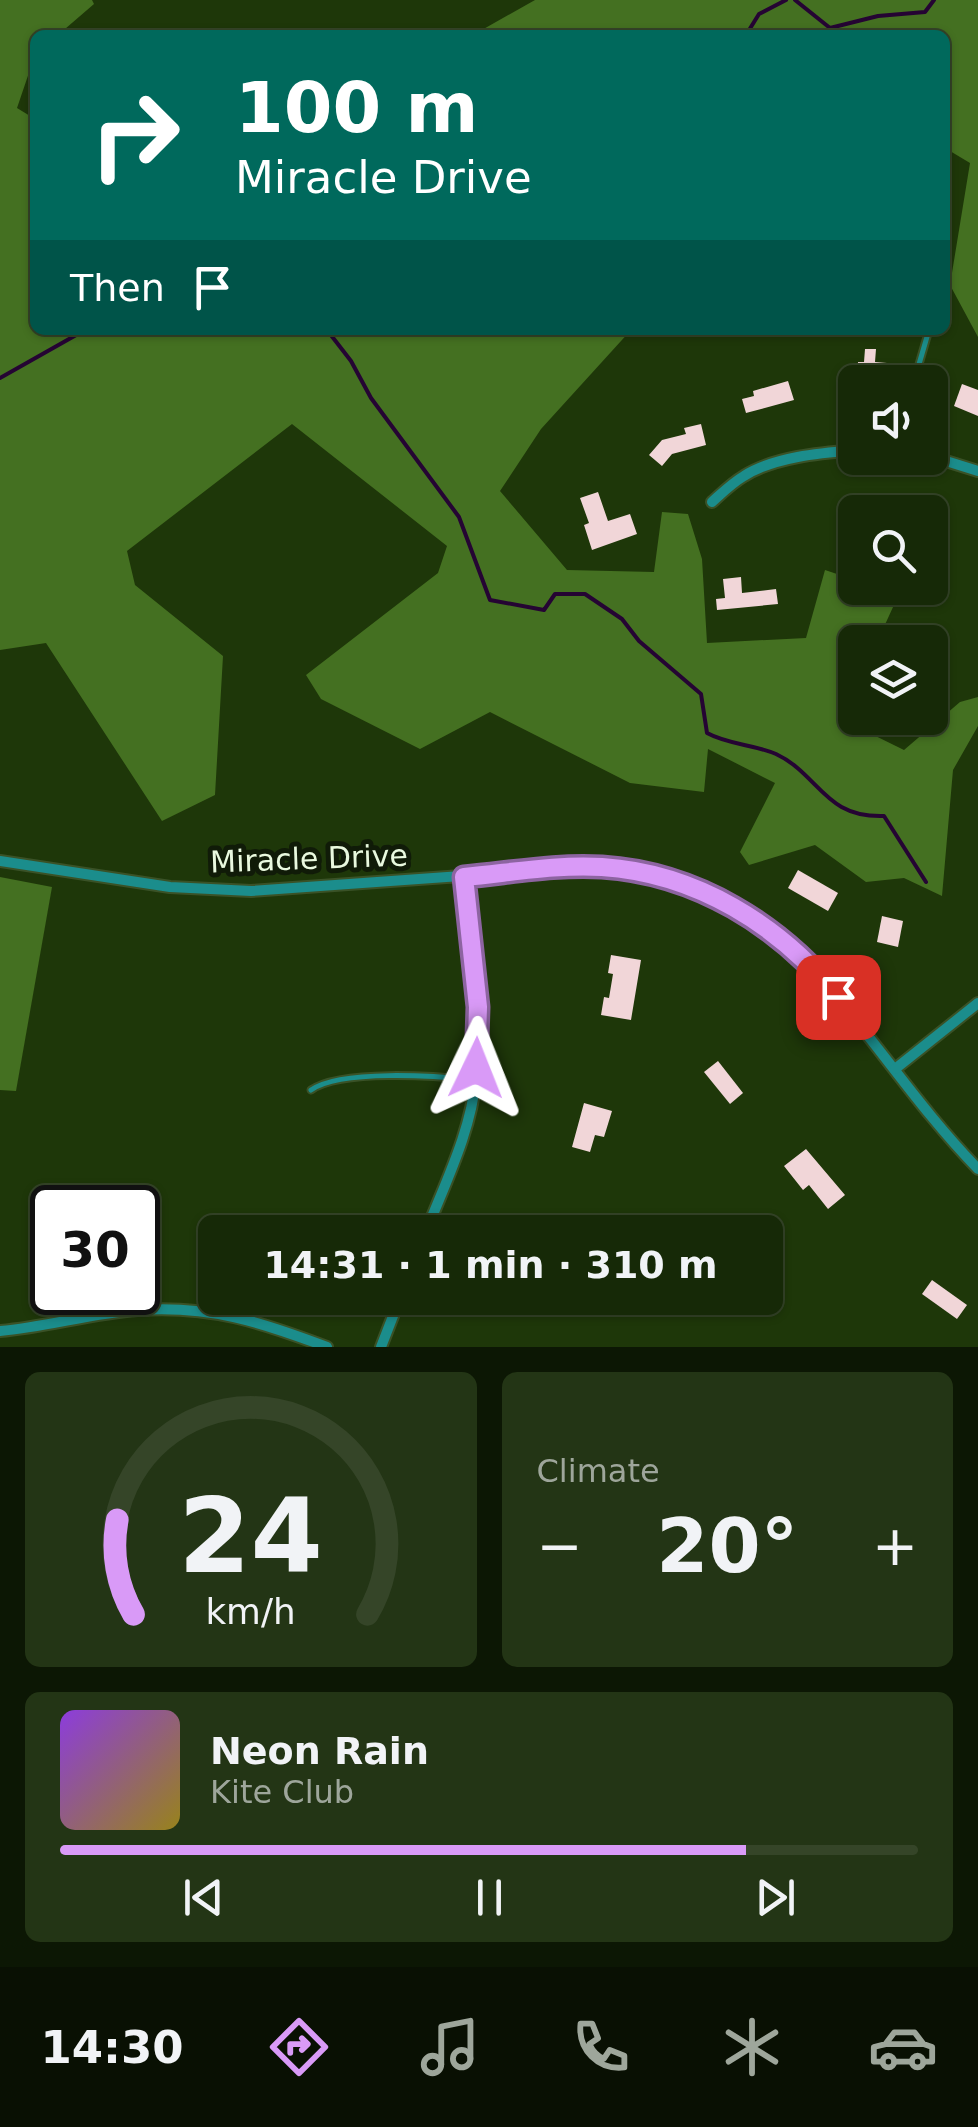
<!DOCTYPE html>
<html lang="en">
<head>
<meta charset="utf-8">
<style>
  :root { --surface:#162907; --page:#233515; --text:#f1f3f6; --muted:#9ea69b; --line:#354528; --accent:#d99af7 }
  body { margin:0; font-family:"DejaVu Sans",sans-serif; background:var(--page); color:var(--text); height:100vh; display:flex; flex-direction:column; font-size:38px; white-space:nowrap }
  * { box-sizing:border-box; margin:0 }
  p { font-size:32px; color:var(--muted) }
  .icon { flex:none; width:55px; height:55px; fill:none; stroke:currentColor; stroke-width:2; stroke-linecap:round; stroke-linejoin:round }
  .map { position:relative; height:1347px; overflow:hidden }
  .details { display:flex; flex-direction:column; gap:25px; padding:25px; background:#0c1704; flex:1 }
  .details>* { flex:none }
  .banner { position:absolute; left:30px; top:30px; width:920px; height:305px; border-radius:15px; box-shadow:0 2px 8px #0004,0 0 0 2px var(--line); background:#00695c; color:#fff; overflow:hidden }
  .buttons { position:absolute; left:838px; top:365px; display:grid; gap:20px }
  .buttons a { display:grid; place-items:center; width:110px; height:110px; border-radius:15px; background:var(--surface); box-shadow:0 2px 8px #0004,0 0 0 2px var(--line); font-size:50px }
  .speed { position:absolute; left:30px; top:1185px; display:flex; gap:20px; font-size:50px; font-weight:700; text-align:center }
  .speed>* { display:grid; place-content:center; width:130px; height:130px; border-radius:50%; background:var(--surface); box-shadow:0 2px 8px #0004,0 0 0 2px var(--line); line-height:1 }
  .speed .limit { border:5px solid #111; border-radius:15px; background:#fff; color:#111 }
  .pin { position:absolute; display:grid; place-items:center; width:85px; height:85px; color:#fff; margin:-42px; border-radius:20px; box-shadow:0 5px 15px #0006 }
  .me { position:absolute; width:110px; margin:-55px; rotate:2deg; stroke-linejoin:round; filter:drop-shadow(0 0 8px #0008) }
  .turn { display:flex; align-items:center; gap:35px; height:210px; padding:0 40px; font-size:45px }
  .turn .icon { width:130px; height:130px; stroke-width:2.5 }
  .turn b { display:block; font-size:70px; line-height:85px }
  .then { display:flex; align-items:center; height:95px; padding:0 40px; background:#0003; gap:20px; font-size:38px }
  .big { font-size:75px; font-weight:800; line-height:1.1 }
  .details .tile { flex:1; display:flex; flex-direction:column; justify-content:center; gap:15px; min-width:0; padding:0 35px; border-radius:15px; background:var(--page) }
  .details .dial { align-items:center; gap:0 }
  .dial svg { height:260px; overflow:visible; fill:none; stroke:var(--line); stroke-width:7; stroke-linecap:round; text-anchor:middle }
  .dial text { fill:var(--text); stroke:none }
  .song { display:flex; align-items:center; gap:30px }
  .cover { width:120px; height:120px; border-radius:15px; background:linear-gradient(135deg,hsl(270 70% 55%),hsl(50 70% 35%)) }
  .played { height:10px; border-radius:5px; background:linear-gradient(90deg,var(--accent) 80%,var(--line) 80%) }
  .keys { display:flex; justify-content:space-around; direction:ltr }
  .heat { display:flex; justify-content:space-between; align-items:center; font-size:55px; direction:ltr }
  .details .tiles { flex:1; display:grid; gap:25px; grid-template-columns:1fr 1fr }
  .tile:last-child { grid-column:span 2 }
  .trip { position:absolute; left:198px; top:1215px; width:585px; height:100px; border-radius:15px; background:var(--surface); box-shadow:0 2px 8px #0004,0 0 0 2px var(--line); font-weight:800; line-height:100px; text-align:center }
  .menu { display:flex; height:160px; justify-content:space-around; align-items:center; background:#091003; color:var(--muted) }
  .menu .icon { width:70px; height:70px }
  .menu .on { color:var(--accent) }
  .menu b { font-size:45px; color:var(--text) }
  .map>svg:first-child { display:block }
</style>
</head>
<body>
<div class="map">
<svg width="978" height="1347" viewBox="0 0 978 1347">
  <rect width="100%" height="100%" fill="#1e3709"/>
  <g fill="#447021">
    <polygon points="0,0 92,0 94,4 58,35 35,35 35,55 17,108 35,119 35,330 631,330 541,429 500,491 567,570 654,572 662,512 688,514 702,559 707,643 806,638 825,570 855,580 855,588 878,588 899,594 877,642 855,642 855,689 841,719 904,750 960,702 978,697 978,726 953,770 942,896 904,878 866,882 815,845 749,865 740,852 775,783 708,749 704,792 630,783 490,712 420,749 321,699 306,675 438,573 447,546 292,424 127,551 135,585 223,656 215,795 162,821 46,643 0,650"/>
    <polygon points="535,0 978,0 978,337 950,285 970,163 945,148 945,35 473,35"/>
    <polygon points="0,877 52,887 16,1091 0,1090"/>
  </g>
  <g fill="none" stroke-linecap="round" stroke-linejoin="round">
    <g stroke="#250433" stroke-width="4">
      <polyline points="795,0 830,28 878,16 925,12 934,0"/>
      <polyline points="746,35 759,14 786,0"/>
      <path d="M327,330L351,361L371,398L459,517L490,600L544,610L555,594H585L622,619L639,641L701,694L707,733C729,745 753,744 776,754C820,775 824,818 884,816L926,882"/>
      <polyline points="0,378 85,330"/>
    </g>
  </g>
  <g fill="#f1d6d8">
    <polygon points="865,349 876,349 875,362 887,363 887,378 873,377 873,382 857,382 858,362 864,362"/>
    <polygon points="788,381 794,400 746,413 742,399 754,396 753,391"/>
    <polygon points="962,384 978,390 978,416 954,406"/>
    <polygon points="701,424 706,445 672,454 662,466 649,455 662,440 686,434 684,428"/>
    <polygon points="598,492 608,521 630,514 637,534 592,550 584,525 589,523 580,498"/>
    <polygon points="741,577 742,593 776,589 778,604 717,610 716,599 725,598 723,579"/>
    <polygon points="798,870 838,893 828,911 788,888"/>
    <polygon points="882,916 903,921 898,947 877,942"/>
    <polygon points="611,955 641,960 631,1020 601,1015 604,997 609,998 613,974 608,973"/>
    <polygon points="718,1061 743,1093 730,1104 704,1072"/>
    <polygon points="584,1103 612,1111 604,1137 595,1135 590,1152 572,1147"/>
    <polygon points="806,1149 845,1195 828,1209 809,1185 803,1190 784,1166"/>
    <polygon points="932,1280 967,1305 957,1319 922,1294"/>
  </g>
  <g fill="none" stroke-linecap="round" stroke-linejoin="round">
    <defs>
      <g id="service">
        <polyline points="911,382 917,371 929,330"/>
        <path d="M843,451C841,431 838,411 855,398"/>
        <path d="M311,1090C341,1069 436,1076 473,1080"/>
      </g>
      <g id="minor">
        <polyline points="930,456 978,471"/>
        <path d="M712,502C722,493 732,483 744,476C774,457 820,453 855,450"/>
        <path d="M0,861L170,887L251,891L572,868C794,866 847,1034 978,1169"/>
        <polyline points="895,1069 978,1003"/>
        <path d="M426,1232C445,1183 471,1132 476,1078C483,1011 471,944 464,877"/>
        <path d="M0,1331C47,1327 92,1313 138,1310C210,1305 261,1322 327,1347"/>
        <polyline points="381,1347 400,1298"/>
      </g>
    </defs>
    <use href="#service" stroke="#3a5227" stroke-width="9"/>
    <use href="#minor" stroke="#3a5227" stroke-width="14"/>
    <use href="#service" stroke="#1b8d8c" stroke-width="5"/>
    <use href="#minor" stroke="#1b8d8c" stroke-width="10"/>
  </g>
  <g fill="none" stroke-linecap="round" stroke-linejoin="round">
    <defs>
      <path id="route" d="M476,1068L478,1007L464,877C509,873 557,864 602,867C696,873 780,925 838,997"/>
    </defs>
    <use href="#route" stroke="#8d64a1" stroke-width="25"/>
    <use href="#route" stroke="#d99af7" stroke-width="18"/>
  </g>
  <g text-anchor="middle" stroke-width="10" stroke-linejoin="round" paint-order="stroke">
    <g font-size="30" fill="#e9f9df" stroke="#101b08">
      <text transform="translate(309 859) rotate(-2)" y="10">Miracle Drive</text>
    </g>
  </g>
</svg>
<div class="buttons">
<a><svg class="icon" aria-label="sound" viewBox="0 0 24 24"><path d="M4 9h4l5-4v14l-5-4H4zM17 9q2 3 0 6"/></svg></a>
<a><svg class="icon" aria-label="search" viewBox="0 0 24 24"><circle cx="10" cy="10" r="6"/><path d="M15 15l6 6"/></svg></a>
<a><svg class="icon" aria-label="layers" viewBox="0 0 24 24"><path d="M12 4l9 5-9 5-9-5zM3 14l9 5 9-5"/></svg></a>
</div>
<div class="speed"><div class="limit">30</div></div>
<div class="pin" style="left:838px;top:997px;background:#d93025"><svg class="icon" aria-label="arrive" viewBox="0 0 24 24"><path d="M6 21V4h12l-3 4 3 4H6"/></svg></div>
<svg class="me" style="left:476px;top:1068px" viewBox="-20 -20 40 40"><path d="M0-17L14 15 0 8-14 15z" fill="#d99af7" stroke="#fff" stroke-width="4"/></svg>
<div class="trip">14:31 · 1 min · 310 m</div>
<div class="banner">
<div class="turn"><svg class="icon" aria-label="right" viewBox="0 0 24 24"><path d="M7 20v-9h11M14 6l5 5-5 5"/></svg><div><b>100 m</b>Miracle Drive</div></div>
<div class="then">Then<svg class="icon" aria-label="arrive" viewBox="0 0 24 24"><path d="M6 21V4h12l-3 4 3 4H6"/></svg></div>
</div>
</div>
<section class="details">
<div class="tiles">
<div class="tile dial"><svg viewBox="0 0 100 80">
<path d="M14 69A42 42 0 1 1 86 69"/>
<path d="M14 69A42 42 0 0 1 9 40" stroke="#d99af7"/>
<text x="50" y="56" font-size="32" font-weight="700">24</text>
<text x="50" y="72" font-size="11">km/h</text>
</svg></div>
<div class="tile"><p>Climate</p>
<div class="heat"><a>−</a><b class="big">20°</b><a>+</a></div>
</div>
<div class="tile">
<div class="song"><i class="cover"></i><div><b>Neon Rain</b><p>Kite Club</p></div></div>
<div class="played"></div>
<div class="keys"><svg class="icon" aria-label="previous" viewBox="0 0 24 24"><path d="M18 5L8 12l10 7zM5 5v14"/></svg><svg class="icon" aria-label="pause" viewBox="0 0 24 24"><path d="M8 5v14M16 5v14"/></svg><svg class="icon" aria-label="next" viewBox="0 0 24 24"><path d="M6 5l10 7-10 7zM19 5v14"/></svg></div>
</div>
</div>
</section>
<nav class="menu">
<b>14:30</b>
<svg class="icon on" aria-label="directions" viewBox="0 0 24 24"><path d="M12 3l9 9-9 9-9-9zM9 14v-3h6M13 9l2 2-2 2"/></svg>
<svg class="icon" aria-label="music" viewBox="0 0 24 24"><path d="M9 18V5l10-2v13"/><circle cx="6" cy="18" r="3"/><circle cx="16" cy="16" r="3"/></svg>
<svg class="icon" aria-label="phone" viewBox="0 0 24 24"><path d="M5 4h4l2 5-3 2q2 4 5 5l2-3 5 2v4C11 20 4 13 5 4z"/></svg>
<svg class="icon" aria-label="climate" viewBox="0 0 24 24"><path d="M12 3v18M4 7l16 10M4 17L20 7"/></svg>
<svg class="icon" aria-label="car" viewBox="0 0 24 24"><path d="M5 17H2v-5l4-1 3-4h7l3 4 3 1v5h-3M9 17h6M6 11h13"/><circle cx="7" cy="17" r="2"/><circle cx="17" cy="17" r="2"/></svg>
</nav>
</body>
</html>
